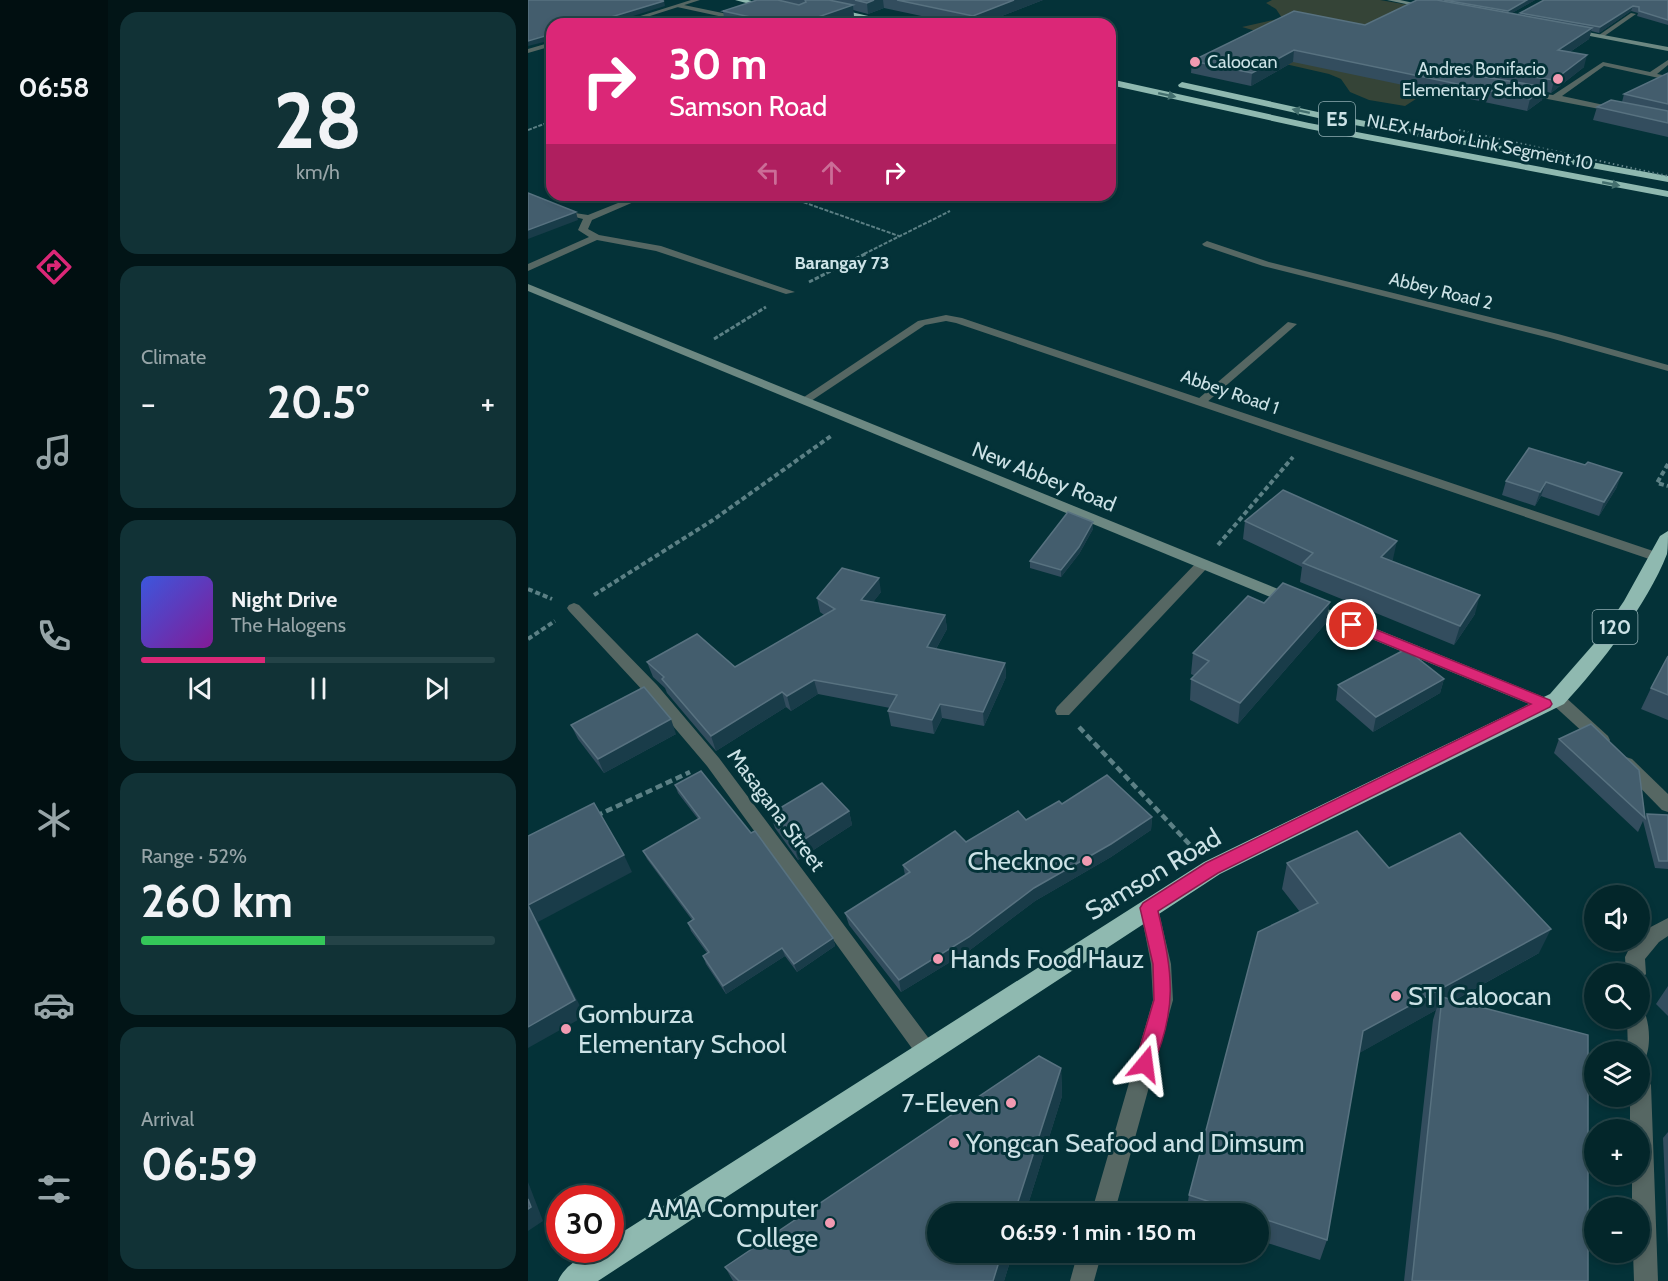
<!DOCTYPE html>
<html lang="en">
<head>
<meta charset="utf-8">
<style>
  :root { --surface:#03262a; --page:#113236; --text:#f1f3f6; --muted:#97a5a8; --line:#244347; --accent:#db2777 }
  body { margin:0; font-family:Cabin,sans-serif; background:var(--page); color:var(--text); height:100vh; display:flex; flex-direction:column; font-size:22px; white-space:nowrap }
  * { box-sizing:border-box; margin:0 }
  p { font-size:20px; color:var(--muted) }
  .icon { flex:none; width:33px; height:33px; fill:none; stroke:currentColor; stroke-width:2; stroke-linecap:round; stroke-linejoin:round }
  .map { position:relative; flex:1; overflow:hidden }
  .sheet { display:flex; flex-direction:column; gap:12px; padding:12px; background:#021517; width:420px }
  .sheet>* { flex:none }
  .hud { position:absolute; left:18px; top:18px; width:570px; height:183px; border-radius:18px; box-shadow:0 3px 9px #0003,0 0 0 2px var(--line); background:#db2777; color:#fff; overflow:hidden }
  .fabs { position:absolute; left:1056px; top:885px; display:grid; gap:12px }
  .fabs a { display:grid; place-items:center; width:66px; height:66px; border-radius:50%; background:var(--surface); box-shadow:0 3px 9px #0003,0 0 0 2px var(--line); font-size:30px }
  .speed { position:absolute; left:18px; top:1185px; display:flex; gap:12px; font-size:30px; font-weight:700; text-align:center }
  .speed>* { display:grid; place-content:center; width:78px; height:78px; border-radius:50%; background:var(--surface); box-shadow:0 3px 9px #0003,0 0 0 2px var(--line); line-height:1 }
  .speed .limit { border:9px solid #d22; background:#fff; color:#111 }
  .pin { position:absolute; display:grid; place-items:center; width:51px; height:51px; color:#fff; margin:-26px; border:3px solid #fff; border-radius:50%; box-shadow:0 2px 6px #0007 }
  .me { position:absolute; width:66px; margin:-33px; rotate:16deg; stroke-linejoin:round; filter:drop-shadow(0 0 4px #0008) }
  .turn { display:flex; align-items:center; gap:21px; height:126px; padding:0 24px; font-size:27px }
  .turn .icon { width:78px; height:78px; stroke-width:2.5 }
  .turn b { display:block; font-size:42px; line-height:51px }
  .lanes { display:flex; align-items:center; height:57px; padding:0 24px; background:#0003; justify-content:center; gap:30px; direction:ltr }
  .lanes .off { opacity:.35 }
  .big { font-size:45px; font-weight:700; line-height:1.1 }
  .sheet .tile { flex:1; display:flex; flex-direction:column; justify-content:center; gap:9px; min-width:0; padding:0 21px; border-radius:18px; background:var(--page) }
  .sheet .dial { align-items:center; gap:0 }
  .dial b { font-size:78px; line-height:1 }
  .song { display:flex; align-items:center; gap:18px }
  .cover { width:72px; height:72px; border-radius:9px; background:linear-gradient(135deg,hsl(230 70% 55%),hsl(290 70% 35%)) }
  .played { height:6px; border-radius:3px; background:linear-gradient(90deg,var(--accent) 35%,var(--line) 35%) }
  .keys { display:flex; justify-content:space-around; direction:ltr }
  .heat { display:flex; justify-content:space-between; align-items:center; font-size:33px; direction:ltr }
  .charge { height:9px; border-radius:4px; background:linear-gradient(90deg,#34c759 52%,var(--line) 0) }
  .trip { position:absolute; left:399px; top:1203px; width:342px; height:60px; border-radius:30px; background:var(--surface); box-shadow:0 3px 9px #0003,0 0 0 2px var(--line); font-weight:700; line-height:60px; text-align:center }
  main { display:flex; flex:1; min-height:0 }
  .menu { display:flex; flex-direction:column; width:108px; justify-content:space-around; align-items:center; background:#010f11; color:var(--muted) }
  .menu .icon { width:42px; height:42px }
  .menu .active { color:var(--accent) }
  .menu b { font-size:27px; color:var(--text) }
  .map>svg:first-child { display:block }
</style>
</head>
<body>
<main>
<nav class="menu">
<b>06:58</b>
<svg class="icon active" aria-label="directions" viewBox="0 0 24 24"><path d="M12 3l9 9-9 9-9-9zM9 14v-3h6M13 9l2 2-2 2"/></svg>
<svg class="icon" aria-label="music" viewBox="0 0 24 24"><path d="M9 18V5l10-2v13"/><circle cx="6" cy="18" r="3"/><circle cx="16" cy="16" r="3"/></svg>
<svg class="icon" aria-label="phone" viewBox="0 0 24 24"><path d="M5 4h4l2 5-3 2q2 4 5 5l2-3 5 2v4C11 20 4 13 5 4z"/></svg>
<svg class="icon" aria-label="climate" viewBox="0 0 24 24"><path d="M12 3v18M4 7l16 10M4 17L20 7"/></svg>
<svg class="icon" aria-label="car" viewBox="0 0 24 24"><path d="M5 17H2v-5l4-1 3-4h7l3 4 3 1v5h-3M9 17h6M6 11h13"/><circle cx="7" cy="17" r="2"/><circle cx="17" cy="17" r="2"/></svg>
<svg class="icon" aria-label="filters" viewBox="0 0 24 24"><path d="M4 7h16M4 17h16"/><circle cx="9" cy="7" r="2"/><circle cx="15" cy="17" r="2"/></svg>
</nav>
<section class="sheet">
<div class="tile dial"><b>28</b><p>km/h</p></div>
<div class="tile"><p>Climate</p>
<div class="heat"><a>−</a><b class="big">20.5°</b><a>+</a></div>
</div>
<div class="tile">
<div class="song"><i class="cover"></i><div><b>Night Drive</b><p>The Halogens</p></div></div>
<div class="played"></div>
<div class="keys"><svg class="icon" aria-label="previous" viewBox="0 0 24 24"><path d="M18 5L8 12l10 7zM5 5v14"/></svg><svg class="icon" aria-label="pause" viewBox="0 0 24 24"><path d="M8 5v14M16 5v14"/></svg><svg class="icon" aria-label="next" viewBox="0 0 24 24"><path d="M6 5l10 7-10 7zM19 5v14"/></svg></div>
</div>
<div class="tile"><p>Range · 52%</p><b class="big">260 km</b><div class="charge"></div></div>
<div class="tile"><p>Arrival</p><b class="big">06:59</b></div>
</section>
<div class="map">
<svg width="1140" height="1281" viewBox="0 0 1140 1281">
  <rect width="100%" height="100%" fill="#043238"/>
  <polygon fill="#354437" points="744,0 852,0 1002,26 877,106 841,100 822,92 813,79 801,74 723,56 728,31 714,27 754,18 748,9 738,3"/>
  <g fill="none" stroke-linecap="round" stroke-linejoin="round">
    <g stroke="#5c8085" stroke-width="2" stroke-dasharray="4 1.5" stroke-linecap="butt">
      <polyline points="0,130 24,121"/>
      <polyline points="255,195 371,236"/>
      <polyline points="336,254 422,211"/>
    </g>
    <g stroke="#5c8085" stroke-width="3" stroke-dasharray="4.5 2" stroke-linecap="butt">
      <polyline points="281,282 339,253"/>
      <polyline points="186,339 238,307"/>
    </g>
    <g stroke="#5c8085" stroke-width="4" stroke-dasharray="5 3" stroke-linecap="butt">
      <polyline points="1140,464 1129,483 1140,486"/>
      <polyline points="690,545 765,457"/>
      <polyline points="0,589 24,599"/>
      <polyline points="66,595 185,520 303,436"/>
      <polyline points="0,639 27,621"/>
    </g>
    <g stroke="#5c8085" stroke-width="4.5" stroke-dasharray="7 4" stroke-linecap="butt">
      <polyline points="551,727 665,848"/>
      <polyline points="68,816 162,772"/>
    </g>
    <g fill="#566763" fill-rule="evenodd">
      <polygon points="151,4 209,16 212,18 209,20 149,7"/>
      <polygon points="1103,13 1108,14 1075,37 1071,37 1071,35"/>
      <polygon points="1140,60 1140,65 1129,74 1140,76 1140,80 1076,66 1034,96 1090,108 1087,112 993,94 997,92 1025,95 1075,62 1122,72"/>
      <polygon points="110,195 122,195 64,220 60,229 71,235 133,246 267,292 258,294 128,251 69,240 0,271 0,264 61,237 50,230 55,219 47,217 47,213 60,215"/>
      <polygon points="760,322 769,324 678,403 670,403 670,399"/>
      <polygon points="675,560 680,561 682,564 680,567 541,715 529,715 527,711 529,707 670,561"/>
      <polygon points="1029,693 1035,695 1080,736 1082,740 1080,744 1068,744 1023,703 1021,699 1023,695"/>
      <polygon points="1098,757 1104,759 1140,794 1140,812 1134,810 1092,767 1090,763 1092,759"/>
      <polygon points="1140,918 1140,936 1131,942 1117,959 1118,974 1112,981 1112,974 1098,974 1097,957 1100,951 1112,940 1117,930"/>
      <path d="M1112,1010L1116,1011C1122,1024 1123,1047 1117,1059L1112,1061V1052H1100L1099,1018H1112Z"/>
      <polygon points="1112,1075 1119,1078 1123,1085 1130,1281 1106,1281 1105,1252 1112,1252 1112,1208 1104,1208 1104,1174 1112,1174 1112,1130 1102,1130 1102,1096 1112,1096"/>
    </g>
    <g fill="#566763" fill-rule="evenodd">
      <polygon points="163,0 172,0 97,24 87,24"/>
      <polygon points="24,42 24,46 0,53 0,49"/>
      <polygon points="679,241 741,262 1030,334 1140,365 1140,371 1022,338 735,266 676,246 674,244"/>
      <polygon points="418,315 434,318 1134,554 1136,557 1134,560 1124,560 428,323 418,321 397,325 280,403 272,403 270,401 390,321"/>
      <polygon points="46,603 51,605 129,685 191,758 405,1044 408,1051 405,1058 398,1061 391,1058 179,766 117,693 41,611 39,608 41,605"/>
      <polygon points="621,900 628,902 630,908 643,964 645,1000 586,1214 563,1214 625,1000 623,964 612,908 614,902"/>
      <polygon points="550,1252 574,1252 566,1281 542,1281"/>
    </g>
    <g fill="#6d8882" fill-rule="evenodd">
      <polygon points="859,0 872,0 904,7 901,9"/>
      <polygon points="1043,29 1140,47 1140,51 1041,32"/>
      <polygon points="0,284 1023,700 1025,704 1023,708 1011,708 0,291"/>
    </g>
    <g fill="#8fb9b0" fill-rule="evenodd">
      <polygon points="207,0 220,0 249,8 245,10"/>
      <polygon points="257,0 271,0 375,24 360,24"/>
      <polygon points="582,79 781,123 1140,191 1140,197 781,129 582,85"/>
      <polygon points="654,82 799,114 1140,176 1140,182 799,120 651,87 650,85"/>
      <path d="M1140,531C1140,538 1140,547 1139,554C1119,605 1073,664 1036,704L692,874L70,1281H30C38,1262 63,1250 82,1250V1240L676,862L1022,694L1071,638L1096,601L1132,536Z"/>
    </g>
    <polyline stroke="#5f8287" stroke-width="2" stroke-dasharray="1.5 3" stroke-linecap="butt" points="931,130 1140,176"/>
  </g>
  <g fill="#334d5e">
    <polygon points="253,0 515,0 453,24 431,24 356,8 340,14 325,10 326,18 311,24 197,24 195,11"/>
    <polygon points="889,0 1007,0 984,13 992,15 992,13 1140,0 1140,25 1109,16 1110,13 1103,11 1071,33 1063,31 1061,39 1042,52 1056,67 1023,93 1016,91 1014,100 999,111 765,62 723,86 663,73 664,61 837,25"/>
    <polygon points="1140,73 1140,137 1065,120 1069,107 1094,102 1096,94"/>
    <polygon points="1001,448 1089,487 1071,516 1013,496 1007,506 974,495 978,481"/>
    <polygon points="717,521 865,559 863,561 947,614 926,645 772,582 774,567 715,539"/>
    <polygon points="565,522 565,529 551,554 533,577 502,568 502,561"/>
    <polygon points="353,592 345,602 417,615 419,629 408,649 477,663 478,677 456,726 414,718 406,734 363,726 360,711 362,708 290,694 263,711 258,707 188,751 139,693 137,688 125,677 119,662 207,667 296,615 292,612 289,598"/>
    <polygon points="736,603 798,623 710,724 662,700 663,679 667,676 663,674 665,653"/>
    <polygon points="1140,656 1140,720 1113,709 1123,688"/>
    <polygon points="916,679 912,693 845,732 808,700 810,685"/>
    <polygon points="43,725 148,734 76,773 50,739"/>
    <polygon points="1031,739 1117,817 1119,814 1140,815 1140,869 1127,868 1115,821 1110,832 1026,753"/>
    <polygon points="147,785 305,938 307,946 269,972 257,956 198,994 178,964 175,956 179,953 163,931 160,923 164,920 119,859 115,851 170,819 150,793"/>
    <polygon points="534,804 624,817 623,830 583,857 507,901 442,950 373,992 321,925 317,913 377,875 375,865 498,820"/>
    <polygon points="321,811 324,825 270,860 247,828 242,814"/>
    <polygon points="759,863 861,868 1011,953 927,1000 1060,1281 876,1281 905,1020 908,1010 831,1053 799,1240 792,1260 730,1240 730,1214 658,1214 661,1195 772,912 754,889"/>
    <polygon points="1140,986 1140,1016 1128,1004"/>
    <polygon points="533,1068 534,1096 476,1281 205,1281 197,1267"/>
    <polygon points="1140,1132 1140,1245 1135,1138"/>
  </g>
  <g fill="#193c49">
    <polygon points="346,0 355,0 356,8 340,14 339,3"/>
    <polygon points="486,0 515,0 453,24 445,24 445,16"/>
    <polygon points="999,0 1007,0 979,16 980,11"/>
    <polygon points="136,1 137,6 86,22 79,24 60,24"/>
    <polygon points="325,5 326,18 311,24 270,24"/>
    <polygon points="1105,6 1103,11 1071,33 1072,27"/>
    <polygon points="1064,28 1061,39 1027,62 1030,50"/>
    <polygon points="24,34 24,40 0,46 0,41"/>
    <polygon points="766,50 765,62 723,86 724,73"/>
    <polygon points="1059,55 1056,67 1023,93 1026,80"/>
    <polygon points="962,71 959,83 955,74"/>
    <polygon points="1017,87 1014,100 999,111 1002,99"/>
    <polygon points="48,212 50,220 0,239 0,230"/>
    <polygon points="1094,473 1089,487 1071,516 1076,502"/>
    <polygon points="1018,482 1013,496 1007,506 1012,492"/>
    <polygon points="565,522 565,529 551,554 533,577 533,570"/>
    <polygon points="869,541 865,559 849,575 853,557"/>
    <polygon points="351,578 353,592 336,614 333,600"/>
    <polygon points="952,595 947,614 926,645 932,626"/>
    <polygon points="802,602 798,623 710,724 712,703"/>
    <polygon points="417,615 419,629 401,661 399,647"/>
    <polygon points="477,663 478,677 456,726 455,712"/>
    <polygon points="916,679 912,693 845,732 848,717"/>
    <polygon points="286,680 290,694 263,711 259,696"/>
    <polygon points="254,692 258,707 188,751 183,736"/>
    <polygon points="412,704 414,718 406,734 404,720"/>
    <polygon points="143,719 148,734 76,773 70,759"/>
    <polygon points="321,811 324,825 270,860 266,846"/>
    <polygon points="624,817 623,830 583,857 507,901 442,950 373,992 371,980 506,888"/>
    <polygon points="96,855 104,872 10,922 57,1016 0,1048 0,905"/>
    <polygon points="1023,929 1011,953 912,1008 914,997 908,1010 828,1055 835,1031"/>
    <polygon points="305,938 307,946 269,972 266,964"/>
    <polygon points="254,948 257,956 198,994 195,986"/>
    <polygon points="533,1068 534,1096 497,1214 486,1214"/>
    <polygon points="0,1182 15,1221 0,1231"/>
    <polygon points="474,1252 485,1252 476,1281 465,1281"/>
  </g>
  <g fill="#435d6d" stroke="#587280" stroke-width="1.5">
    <polygon points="0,0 131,0 136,1 60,24 24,24 24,34 0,41"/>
    <polygon points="229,0 250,0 271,5 278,2 277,0 301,0 325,5 270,24 254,24 195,11"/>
    <polygon points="327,0 346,0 339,3"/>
    <polygon points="369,0 486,0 445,16"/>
    <polygon points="889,0 909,0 1064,28 1030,50 1059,55 1026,80 962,71 955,74 957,77 1017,87 1002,99 766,50 724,73 664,61 766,11 837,25"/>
    <polygon points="916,0 999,0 980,11"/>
    <polygon points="1016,0 1140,0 1140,20 1111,11 1111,7 1105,6 1072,27 992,13"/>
    <polygon points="1140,73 1140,104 1096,94"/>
    <polygon points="1083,100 1140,111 1140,123 1069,107"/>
    <polygon points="0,193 48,212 0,230"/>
    <polygon points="1001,448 1057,465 1060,462 1094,473 1076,502 1018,482 1012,492 978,481"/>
    <polygon points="755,490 869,541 853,557 952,595 932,626 775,563 785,553 717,521"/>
    <polygon points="540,512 565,522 551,547 533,570 502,561"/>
    <polygon points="314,568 351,578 333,600 417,615 399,647 477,663 455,712 412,704 404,720 360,711 369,695 286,680 259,696 254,692 183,736 134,679 136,677 119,662 169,634 207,667 307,609 289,598"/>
    <polygon points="755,583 802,602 712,703 663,679 681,661 665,653 720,596 736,603"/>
    <polygon points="878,649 916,679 848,717 810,685"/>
    <polygon points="1140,656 1140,695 1123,688"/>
    <polygon points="116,687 143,719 70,759 43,725"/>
    <polygon points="1063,724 1111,770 1117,818 1031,739"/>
    <polygon points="173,771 223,833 227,831 305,938 266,964 254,948 195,986 175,956 181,952 160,923 166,919 115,851 172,818 147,785"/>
    <polygon points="579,775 624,817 583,844 506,888 441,937 371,980 317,913 382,872 375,865 427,831 438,842 490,811 498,820 531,801 534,804"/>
    <polygon points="294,783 321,811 266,846 242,814"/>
    <polygon points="66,803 96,855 0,905 47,1000 0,1027 0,836"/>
    <polygon points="1119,814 1140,815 1140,861 1131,861"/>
    <polygon points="829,831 861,868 932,833 1023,929 835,1031 799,1240 730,1217 730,1214 719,1214 661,1195 730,932 790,903 759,863"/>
    <polygon points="914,997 1060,1035 1060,1281 884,1281"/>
    <polygon points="511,1056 533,1068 486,1214 410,1214 410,1252 474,1252 465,1281 211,1281 197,1267"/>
    <polygon points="0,1199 3,1207 0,1209"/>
  </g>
  <defs><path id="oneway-solid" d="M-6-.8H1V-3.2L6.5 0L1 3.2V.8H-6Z" transform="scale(1.5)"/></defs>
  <g fill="#436f6e">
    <use href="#oneway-solid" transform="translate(639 95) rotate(12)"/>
    <use href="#oneway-solid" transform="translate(773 111) rotate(-168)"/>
    <use href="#oneway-solid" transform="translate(1083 184) rotate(11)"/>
  </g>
  <path fill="#db2777" stroke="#8e194d" stroke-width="1.5" d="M824,620L1022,700L1024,704L1022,707L690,873L630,911C645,974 650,1009 623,1070L617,1073L610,1070L607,1064L626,1000L625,964L612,908L615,903L678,863L1003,704L819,628L818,625Z"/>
  <g fill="#f19ab1" stroke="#043238" stroke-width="2">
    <circle cx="667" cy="62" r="6"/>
    <circle cx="1030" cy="79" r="6"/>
    <circle cx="559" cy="861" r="6"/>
    <circle cx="410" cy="959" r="6"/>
    <circle cx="868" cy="996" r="6"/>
    <circle cx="38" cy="1029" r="6"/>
    <circle cx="483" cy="1103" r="6"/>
    <circle cx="426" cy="1143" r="6"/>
    <circle cx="302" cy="1223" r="6"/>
  </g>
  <g text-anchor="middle" stroke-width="6" stroke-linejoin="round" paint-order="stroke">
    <g font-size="18" fill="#cce2e6" stroke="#043238" text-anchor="start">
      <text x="679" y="68">Caloocan</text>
      <text x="1018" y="75" text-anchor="end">Andres Bonifacio<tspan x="1018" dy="21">Elementary School</tspan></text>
    </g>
    <g font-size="18" fill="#cce2e6" stroke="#043238">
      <text transform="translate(952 142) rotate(11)" y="6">NLEX Harbor Link Segment 10</text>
      <text transform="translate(913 291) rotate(14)" y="6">Abbey Road 2</text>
      <text transform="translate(702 392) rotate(19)" y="6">Abbey Road 1</text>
    </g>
    <g font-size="18" font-weight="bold" fill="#cce2e6" stroke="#043238">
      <text x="314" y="269">Barangay 73</text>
    </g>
    <g fill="#043238" stroke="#90adb2" stroke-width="1.5">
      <rect x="791" y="102" width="36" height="34" rx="4.5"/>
      <rect x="1064.5" y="610" width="45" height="34" rx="4.5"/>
    </g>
    <g font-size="20" font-weight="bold" fill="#cce2e6">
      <text x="809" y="126">E5</text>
      <text x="1087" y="634">120</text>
    </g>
    <g font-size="21" fill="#cce2e6" stroke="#043238">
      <text transform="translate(516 477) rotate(22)" y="7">New Abbey Road</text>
      <text transform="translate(248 810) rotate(53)" y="7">Masagana Street</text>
    </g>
    <g font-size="26" fill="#cce2e6" stroke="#043238" text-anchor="start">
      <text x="547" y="870" text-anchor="end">Checknoc</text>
      <text x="422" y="968">Hands Food Hauz</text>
      <text x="880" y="1005">STI Caloocan</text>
      <text x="50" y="1023">Gomburza<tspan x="50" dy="30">Elementary School</tspan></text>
      <text x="471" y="1112" text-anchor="end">7-Eleven</text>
      <text x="438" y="1152">Yongcan Seafood and Dimsum</text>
      <text x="290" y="1217" text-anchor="end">AMA Computer<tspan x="290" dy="30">College</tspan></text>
    </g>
    <g font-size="26" fill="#cce2e6" stroke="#043238">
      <text transform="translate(625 874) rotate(-31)" y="9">Samson Road</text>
    </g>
  </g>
</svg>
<div class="fabs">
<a><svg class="icon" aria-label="sound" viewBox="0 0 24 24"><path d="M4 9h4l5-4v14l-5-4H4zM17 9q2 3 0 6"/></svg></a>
<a><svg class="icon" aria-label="search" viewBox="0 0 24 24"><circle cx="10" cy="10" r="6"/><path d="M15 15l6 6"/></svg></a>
<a><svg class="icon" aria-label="layers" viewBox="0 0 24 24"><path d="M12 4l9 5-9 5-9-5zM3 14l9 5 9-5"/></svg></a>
<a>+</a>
<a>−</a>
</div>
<div class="speed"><div class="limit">30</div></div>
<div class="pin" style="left:824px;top:625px;background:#d93025"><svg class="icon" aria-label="arrive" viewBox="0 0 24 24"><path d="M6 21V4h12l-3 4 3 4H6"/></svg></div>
<svg class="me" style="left:617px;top:1064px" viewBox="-20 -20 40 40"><path d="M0-17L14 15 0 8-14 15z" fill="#db2777" stroke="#fff" stroke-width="4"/></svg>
<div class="trip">06:59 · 1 min · 150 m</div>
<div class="hud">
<div class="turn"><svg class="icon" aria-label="right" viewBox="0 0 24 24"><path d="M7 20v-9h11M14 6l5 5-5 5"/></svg><div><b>30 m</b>Samson Road</div></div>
<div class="lanes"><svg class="icon off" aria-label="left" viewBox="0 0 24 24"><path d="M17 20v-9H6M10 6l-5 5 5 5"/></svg><svg class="icon off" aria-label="ahead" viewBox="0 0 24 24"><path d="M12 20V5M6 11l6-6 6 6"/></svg><svg class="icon" aria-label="right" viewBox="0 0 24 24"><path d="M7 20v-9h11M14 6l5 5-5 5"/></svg></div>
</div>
</div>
</main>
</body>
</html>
